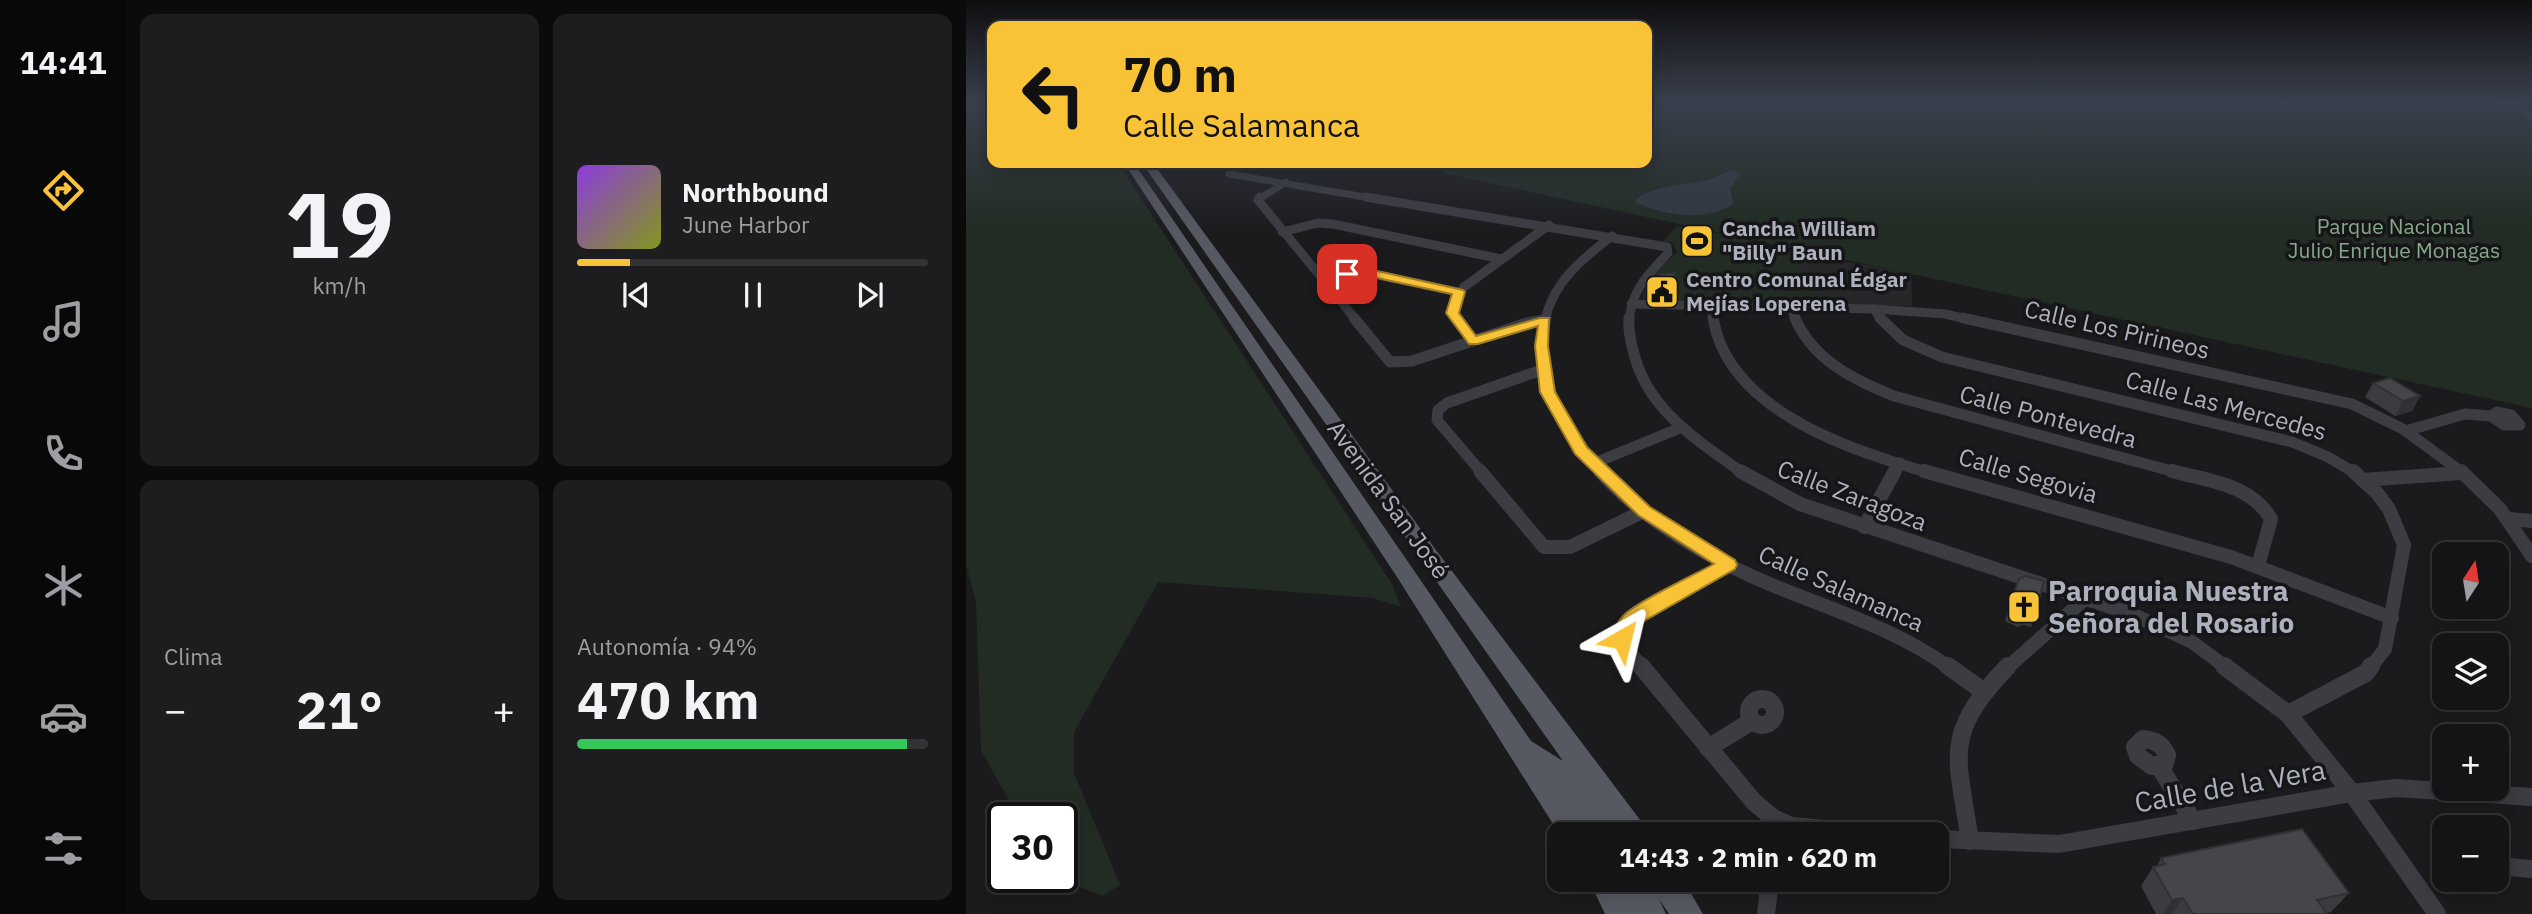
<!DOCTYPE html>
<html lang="es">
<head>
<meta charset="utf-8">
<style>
  :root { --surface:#141416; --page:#1d1d1f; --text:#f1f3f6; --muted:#9d9ea1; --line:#333335; --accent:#f9c337 }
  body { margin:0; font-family:"IBM Plex Sans",sans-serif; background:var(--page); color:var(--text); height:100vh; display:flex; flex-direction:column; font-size:26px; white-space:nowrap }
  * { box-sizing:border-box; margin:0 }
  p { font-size:23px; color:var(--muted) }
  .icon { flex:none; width:38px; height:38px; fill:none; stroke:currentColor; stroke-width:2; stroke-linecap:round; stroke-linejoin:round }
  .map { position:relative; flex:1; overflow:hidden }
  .panel { display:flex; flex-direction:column; gap:14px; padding:14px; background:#0b0b0c; width:840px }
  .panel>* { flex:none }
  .guide { position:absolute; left:21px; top:21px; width:665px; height:147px; border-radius:14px; box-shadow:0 4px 18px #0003,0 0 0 2px var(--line); background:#f9c337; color:#111; overflow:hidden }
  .needle { width:46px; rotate:12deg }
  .controls { position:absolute; left:1466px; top:542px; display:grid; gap:14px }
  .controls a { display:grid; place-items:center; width:77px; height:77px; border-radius:14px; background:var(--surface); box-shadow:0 4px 18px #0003,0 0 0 2px var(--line); font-size:35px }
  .speed { position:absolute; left:21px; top:802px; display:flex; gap:14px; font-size:35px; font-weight:700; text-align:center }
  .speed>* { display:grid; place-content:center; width:91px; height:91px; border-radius:50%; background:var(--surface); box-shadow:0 4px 18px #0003,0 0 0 2px var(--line); line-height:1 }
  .speed .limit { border:4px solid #111; border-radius:10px; background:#fff; color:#111 }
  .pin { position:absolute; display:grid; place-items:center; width:60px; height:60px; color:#fff; margin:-30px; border-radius:14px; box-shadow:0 4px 10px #0006 }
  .me { position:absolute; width:77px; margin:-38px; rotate:37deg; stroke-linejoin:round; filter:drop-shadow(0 0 5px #0008) }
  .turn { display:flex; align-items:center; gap:24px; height:147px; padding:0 21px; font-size:32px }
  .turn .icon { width:91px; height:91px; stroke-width:2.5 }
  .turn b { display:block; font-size:49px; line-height:60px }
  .big { font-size:52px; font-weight:800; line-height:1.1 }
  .panel .card { flex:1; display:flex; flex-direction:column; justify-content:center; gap:10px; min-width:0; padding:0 24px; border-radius:14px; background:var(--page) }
  .panel .dial { align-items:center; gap:0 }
  .dial b { font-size:91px; line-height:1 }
  .song { display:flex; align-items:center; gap:21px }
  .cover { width:84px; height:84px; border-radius:10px; background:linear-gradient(135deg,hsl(270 70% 55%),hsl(70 70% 35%)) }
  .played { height:7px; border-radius:4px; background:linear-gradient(90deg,var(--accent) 15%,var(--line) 15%) }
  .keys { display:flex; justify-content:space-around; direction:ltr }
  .heat { display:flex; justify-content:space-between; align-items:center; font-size:38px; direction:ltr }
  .charge { height:10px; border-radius:5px; background:linear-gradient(90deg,#34c759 94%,var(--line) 0) }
  .panel .tiles { flex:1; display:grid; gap:14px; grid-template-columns:repeat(2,1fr) }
  .trip { position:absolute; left:581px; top:822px; width:402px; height:70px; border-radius:14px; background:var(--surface); box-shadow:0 4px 18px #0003,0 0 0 2px var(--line); font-weight:800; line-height:70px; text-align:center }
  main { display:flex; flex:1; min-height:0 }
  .tabs { display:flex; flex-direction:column; width:126px; justify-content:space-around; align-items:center; background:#080809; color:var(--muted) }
  .tabs .icon { width:49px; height:49px }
  .tabs .on { color:var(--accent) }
  .tabs b { font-size:32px; color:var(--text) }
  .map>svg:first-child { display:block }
</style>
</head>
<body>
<main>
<nav class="tabs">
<b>14:41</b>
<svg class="icon on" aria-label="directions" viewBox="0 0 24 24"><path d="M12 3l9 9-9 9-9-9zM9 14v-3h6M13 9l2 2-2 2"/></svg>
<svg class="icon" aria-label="music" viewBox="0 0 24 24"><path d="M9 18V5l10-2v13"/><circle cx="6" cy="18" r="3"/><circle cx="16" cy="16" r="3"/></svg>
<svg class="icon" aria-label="phone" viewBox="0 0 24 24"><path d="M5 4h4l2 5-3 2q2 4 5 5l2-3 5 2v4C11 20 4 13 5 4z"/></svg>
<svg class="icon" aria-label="climate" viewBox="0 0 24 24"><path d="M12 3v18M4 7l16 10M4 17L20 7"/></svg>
<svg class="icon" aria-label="car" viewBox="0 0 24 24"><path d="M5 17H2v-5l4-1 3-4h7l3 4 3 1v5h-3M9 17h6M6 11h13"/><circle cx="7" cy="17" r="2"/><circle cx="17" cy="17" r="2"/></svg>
<svg class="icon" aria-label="filters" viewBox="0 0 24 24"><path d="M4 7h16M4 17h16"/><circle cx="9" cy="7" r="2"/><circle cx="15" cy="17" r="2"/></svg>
</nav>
<section class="panel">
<div class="tiles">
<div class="card dial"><b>19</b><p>km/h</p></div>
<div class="card">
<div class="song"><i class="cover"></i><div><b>Northbound</b><p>June Harbor</p></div></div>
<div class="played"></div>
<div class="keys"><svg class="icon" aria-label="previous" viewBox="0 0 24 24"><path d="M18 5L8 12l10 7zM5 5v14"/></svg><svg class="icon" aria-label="pause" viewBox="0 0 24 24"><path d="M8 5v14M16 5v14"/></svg><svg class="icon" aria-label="next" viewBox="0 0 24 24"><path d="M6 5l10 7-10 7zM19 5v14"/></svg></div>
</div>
<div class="card"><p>Clima</p>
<div class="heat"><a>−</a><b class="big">21°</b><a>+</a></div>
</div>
<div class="card"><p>Autonomía · 94%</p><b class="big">470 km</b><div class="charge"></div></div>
</div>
</section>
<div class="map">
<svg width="1566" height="914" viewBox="0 0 1566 914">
  <rect width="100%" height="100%" fill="#1b1b1d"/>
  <polygon fill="#27272a" points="814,250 945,273 946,306 855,304 837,267 825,255"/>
  <g fill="#222c24">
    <polygon points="0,102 26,102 26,163 152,163 426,584 435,607 407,598 192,582 108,732 108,773 154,885 136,896 89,877 96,877 96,817 52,817 15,750 10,601 0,565"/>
    <polygon points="681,102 1566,102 1566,408 482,174 455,163 681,163"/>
    <path d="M711,226C739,231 813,242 832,260C843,272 848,289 855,304L677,299C675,284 700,263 711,252L707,243L697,241Z"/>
  </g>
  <path fill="#303942" d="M766,170L775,172L764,188L767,204C740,222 696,216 669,202C675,187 727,184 744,179C751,176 758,173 766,170Z"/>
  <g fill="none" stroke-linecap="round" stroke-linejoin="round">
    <g stroke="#3c3c43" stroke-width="7">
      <polyline points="1538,102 1554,107 1566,116"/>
      <polyline points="263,174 411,199"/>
      <polyline points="293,199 320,182"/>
    </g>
    <g stroke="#3c3c43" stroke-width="9">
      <polyline points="294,197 292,200 390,320"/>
      <path d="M400,197L701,247L702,253C681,276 667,288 663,320"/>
      <polyline points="316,232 352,223 367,224 535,259"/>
      <polyline points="355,280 386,273 402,273 492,292"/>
      <polyline points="665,304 908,309 979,314 1005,320"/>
      <polyline points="745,306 747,320"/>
      <polyline points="825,308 830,320"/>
      <polyline points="908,309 915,320"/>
      <polyline points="492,320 487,313 488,301 498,287 583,225"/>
      <path d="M579,320C588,281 616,259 646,236"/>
    </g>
    <g stroke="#3c3c43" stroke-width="11">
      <polyline points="388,318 424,362 446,361 561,323 579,320"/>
      <polyline points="491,318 507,341"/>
      <path d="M580,318C567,377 597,431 636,473"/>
      <path d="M663,318C662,329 664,339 667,350C680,409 731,440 777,473"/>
      <path d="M747,318C762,411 886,451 964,473"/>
      <path d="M829,318C847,360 888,380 928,396L1213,473"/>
      <polyline points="914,318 937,340 976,357 1326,442 1362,457 1389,473"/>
      <polyline points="997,318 1386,404 1437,429 1497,473"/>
      <polygon points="1531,412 1545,415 1554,425 1538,425 1525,416"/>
      <polyline points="1443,430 1499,414 1525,416"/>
      <polyline points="626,464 714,428"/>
      <polyline points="516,473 471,420 472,410 481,403 578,369"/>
      <polyline points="928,473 934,463"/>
      <polyline points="1492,473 1495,473"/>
    </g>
    <g stroke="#3c3c43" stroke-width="14">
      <polyline points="514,471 578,547 604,547 678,511"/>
      <path d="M634,471C680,522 744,559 806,585C867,610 930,629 984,668"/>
      <polyline points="774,471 834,504 1166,614 1226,642 1261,668"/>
      <polyline points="958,471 1265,557 1426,618"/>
      <path d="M1206,471C1242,481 1285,484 1305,519L1292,566"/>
      <polyline points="1387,471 1411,493 1423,509 1438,545 1419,649 1404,668"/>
      <polyline points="1495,471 1534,509 1566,556"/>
      <polyline points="1397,480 1495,473"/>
      <polyline points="1543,519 1566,521"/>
      <polyline points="898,527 929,471"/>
      <path d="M677,668C661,648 649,643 666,619L762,565"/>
      <polyline points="1041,668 1120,598"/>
    </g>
    <g stroke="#3c3c43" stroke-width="18">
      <polyline points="675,666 788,802 807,818 825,826 926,835"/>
      <polyline points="982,666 1017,691"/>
      <polyline points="1258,666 1322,714 1386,793 1471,914"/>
      <circle cx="796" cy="712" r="13"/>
      <polyline points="1322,714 1400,673 1405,666"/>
      <path d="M1177,739C1189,740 1196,744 1201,755L1199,763L1186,766L1172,756L1169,747Z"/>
      <polyline points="742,748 786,721"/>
      <polyline points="1193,766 1227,821"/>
      <polyline points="971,839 1093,844 1386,793 1430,788 1566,797"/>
      <path d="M1004,841C991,754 976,735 1042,666"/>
      <polyline points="1531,866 1566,869"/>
      <polyline points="800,914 804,880"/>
    </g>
    <g fill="#575962" fill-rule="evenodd">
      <polygon points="158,163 168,163 565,741 597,761 176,163 187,163 470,550 678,825 683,835 594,835 431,577"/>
      <polygon points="623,880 717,880 737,914 703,914 693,899 700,914 639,914"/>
    </g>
  </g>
  <g fill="#3b3c40">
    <polygon points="710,282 699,298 684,296 684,287"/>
    <polygon points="1407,383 1454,396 1446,411 1429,416 1399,397"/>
    <polygon points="1078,581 1065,627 1058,625 1052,627 1039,621 1044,605"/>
    <polygon points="1195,858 1383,893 1365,912 1361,913 1361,914 1190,914 1175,886 1187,867 1191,866"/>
  </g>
  <g fill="#303134">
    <polygon points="709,273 710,282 699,298 698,289"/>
    <polygon points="1454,396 1446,411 1429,416 1437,401"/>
    <polygon points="1063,609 1058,625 1052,627 1057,611"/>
    <polygon points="1217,898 1206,914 1197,914 1206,900"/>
  </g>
  <g fill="#45464a" stroke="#303134" stroke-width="2">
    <polygon points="709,273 698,289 684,287 694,274"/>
    <polygon points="1424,378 1454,396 1437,401 1407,383"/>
    <polygon points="1059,576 1078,581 1070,611 1063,609 1057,611 1044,605 1053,579"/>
    <polygon points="1336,829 1383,893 1351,900 1361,914 1227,914 1217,898 1206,900 1187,867 1199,864 1195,858"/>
  </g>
  <linearGradient id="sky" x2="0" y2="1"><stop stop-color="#0f0f10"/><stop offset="0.44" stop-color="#393f4c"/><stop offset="1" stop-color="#393f4c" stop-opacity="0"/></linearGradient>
  <rect width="1566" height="230" fill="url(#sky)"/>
  <path fill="#f9c337" stroke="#a27f24" stroke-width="2" d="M402,269L497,290L499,292L493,313L510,336L574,318H583L582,346L589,392L621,447L684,507L769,560L771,565L769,569L673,624L663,645L656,647L649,645C644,634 650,624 657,616C668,603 730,574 748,564L672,515L609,454L574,392L569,346L572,326L512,344H503L480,313L486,294L402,276L381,277L375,274L381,270Z"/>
  <defs>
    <symbol id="stadium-square" viewBox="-11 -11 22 22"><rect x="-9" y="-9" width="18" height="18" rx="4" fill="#f9c337" stroke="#161618"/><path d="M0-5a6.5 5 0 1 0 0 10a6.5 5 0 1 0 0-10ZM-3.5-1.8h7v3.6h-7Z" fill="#111"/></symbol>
    <symbol id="civic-square" viewBox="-11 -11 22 22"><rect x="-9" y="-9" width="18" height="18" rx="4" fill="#f9c337" stroke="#161618"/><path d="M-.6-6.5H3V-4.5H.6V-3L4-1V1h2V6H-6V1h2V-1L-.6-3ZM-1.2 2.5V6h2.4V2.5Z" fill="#111"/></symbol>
    <symbol id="church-square" viewBox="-11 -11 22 22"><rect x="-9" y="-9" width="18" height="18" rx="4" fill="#f9c337" stroke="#161618"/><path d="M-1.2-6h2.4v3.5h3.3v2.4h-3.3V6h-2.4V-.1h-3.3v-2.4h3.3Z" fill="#111"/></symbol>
  </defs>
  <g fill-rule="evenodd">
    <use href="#stadium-square" x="712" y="222" width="38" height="38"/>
    <use href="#civic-square" x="677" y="273" width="38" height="38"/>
    <use href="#church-square" x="1039" y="588" width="38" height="38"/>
  </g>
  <g text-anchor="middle" stroke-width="7" stroke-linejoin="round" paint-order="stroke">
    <g font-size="21" fill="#84a888" stroke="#161618">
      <text x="1428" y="234">Parque Nacional<tspan x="1428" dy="24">Julio Enrique Monagas</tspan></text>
    </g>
    <g font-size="21" font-weight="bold" fill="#adb1bd" stroke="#161618" text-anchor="start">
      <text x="756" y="236">Cancha William<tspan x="756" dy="24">"Billy" Baun</tspan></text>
      <text x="720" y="287">Centro Comunal Édgar<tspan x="720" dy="24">Mejías Loperena</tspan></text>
    </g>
    <g font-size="24" fill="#adb1bd" stroke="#161618">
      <text transform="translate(1151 330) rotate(13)" y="8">Calle Los Pirineos</text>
      <text transform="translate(1260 406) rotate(15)" y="8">Calle Las Mercedes</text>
      <text transform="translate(1082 417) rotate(15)" y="8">Calle Pontevedra</text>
      <text transform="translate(1062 476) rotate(16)" y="8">Calle Segovia</text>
      <text transform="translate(886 496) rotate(21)" y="8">Calle Zaragoza</text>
      <text transform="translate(422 500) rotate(54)" y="8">Avenida San José</text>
      <text transform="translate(875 589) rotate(24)" y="8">Calle Salamanca</text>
    </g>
    <g font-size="28" font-weight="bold" fill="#adb1bd" stroke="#161618" text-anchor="start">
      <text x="1082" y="601">Parroquia Nuestra<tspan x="1082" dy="32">Señora del Rosario</tspan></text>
    </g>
    <g font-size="28" fill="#adb1bd" stroke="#161618">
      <text transform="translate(1264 786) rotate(-10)" y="10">Calle de la Vera</text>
    </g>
  </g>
</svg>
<div class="controls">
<a><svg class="needle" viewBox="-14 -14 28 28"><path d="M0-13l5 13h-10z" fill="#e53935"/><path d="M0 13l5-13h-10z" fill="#9d9ea1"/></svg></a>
<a><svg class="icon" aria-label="layers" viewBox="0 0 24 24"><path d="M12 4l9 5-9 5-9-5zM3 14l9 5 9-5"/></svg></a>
<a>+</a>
<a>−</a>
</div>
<div class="speed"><div class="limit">30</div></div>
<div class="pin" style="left:381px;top:274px;background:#d93025"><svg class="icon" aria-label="arrive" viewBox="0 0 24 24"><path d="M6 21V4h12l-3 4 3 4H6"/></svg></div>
<svg class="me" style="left:656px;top:639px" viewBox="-20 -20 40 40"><path d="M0-17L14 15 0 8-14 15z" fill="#f9c337" stroke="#fff" stroke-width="4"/></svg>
<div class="trip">14:43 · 2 min · 620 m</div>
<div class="guide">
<div class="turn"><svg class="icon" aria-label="left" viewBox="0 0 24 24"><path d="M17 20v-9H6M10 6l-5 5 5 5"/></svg><div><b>70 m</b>Calle Salamanca</div></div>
</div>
</div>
</main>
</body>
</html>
